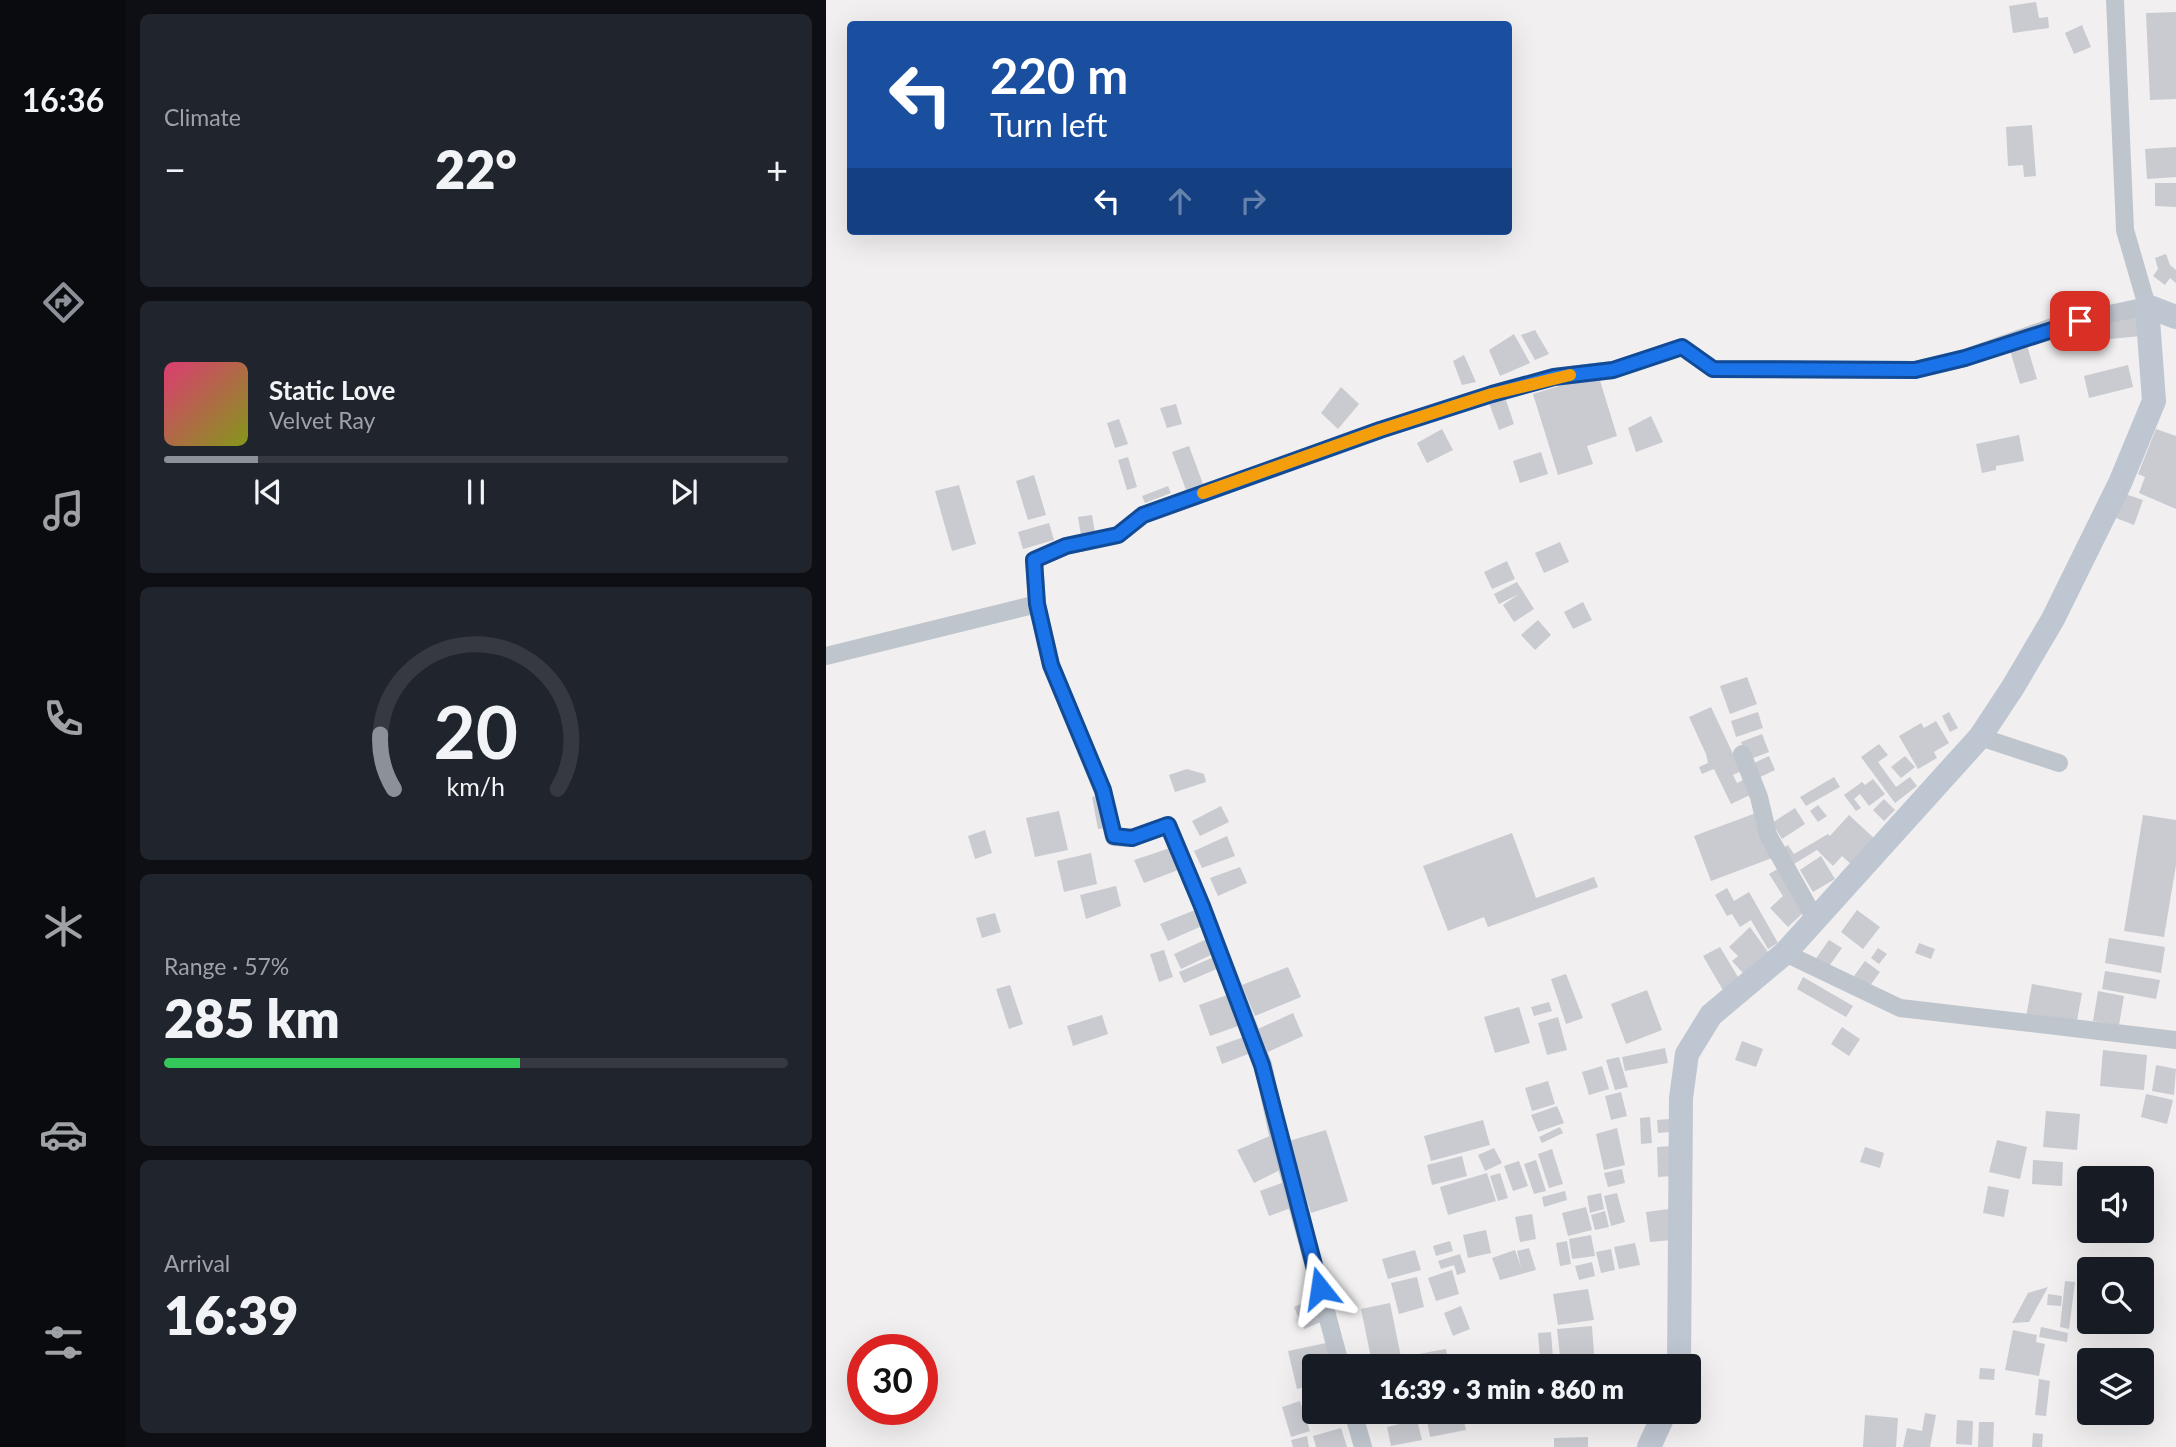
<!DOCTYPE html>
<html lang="en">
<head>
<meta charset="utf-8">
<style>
  :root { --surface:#171b24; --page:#20242c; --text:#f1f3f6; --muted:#9ea1a6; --line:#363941; --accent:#8c9099 }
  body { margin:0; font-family:Lato,sans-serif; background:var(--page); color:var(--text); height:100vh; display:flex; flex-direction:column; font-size:26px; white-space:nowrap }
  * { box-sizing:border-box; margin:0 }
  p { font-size:23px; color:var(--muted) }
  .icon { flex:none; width:38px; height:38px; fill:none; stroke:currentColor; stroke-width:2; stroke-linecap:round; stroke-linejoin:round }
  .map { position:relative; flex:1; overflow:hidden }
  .side { display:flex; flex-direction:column; gap:14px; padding:14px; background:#0d0f14; width:700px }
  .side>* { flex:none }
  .guide { position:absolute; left:21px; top:21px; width:665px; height:214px; border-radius:7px; box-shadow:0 7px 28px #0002; background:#1a4fa0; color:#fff; overflow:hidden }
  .tools { position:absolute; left:1251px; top:1166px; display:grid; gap:14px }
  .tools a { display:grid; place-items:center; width:77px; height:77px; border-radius:7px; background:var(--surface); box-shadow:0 7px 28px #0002; font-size:35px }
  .speed { position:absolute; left:21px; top:1334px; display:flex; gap:14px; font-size:35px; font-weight:700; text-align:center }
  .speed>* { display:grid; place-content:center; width:91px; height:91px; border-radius:50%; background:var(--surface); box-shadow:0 7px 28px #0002; line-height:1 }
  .speed .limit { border:10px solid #d22; background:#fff; color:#111 }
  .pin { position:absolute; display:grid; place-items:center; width:60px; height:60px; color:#fff; margin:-30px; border-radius:14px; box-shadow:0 4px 10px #0006 }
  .me { position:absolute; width:77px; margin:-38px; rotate:345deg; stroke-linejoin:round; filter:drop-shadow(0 0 5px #0008) }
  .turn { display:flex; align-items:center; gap:24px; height:147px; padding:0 28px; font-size:32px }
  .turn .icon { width:91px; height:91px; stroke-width:2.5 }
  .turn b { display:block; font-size:49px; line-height:60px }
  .lanes { display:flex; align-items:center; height:66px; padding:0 28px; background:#0003; justify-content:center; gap:35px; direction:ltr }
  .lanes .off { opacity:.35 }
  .big { font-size:52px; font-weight:800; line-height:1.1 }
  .side .widget { flex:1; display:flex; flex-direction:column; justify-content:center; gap:10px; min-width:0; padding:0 24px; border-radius:10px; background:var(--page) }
  .side .dial { align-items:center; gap:0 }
  .dial svg { height:182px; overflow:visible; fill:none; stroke:var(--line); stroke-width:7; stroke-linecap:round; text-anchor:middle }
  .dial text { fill:var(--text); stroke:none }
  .song { display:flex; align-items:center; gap:21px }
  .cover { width:84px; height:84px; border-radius:10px; background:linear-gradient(135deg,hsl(340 70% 55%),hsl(70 70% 35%)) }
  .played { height:7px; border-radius:4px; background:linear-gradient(90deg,var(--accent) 15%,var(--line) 15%) }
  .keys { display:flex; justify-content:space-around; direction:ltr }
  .heat { display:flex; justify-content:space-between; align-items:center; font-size:38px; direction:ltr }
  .charge { height:10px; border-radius:5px; background:linear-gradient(90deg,#34c759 57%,var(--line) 0) }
  .trip { position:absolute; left:476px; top:1354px; width:399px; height:70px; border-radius:7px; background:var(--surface); box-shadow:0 7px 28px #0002; font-weight:800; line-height:70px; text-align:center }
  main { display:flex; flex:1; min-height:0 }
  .dock { display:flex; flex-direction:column; width:126px; justify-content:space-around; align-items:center; background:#090b0e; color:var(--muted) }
  .dock .icon { width:49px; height:49px }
  .dock .on { color:var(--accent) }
  .dock b { font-size:32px; color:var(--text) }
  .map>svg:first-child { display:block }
</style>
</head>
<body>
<main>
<nav class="dock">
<b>16:36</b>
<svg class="icon on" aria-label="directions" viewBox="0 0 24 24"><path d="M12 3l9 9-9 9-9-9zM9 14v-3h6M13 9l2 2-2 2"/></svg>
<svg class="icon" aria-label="music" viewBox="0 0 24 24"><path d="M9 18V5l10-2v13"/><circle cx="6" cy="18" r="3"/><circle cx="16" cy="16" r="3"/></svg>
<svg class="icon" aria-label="phone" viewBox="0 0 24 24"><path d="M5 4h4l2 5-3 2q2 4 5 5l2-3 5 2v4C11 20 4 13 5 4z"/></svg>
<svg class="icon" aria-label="climate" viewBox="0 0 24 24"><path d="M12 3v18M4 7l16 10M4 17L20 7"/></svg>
<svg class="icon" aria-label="car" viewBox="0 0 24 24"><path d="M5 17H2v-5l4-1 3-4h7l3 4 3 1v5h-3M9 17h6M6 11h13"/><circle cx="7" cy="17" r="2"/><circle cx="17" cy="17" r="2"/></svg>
<svg class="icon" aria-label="filters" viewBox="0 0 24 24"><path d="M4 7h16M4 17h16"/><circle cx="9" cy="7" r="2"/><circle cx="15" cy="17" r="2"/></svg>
</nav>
<section class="side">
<div class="widget"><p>Climate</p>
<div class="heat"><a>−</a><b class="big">22°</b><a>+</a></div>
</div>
<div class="widget">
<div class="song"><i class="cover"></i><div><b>Static Love</b><p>Velvet Ray</p></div></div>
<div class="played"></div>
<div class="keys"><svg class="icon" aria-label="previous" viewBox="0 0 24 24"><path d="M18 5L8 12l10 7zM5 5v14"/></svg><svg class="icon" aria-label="pause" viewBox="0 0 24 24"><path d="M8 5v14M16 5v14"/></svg><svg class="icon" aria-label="next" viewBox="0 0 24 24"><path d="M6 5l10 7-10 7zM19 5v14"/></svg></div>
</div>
<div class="widget dial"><svg viewBox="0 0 100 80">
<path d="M14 69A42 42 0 1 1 86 69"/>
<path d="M14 69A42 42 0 0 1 8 45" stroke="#8c9099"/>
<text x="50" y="56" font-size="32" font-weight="700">20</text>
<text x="50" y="72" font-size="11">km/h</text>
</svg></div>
<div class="widget"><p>Range · 57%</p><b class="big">285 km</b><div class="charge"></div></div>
<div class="widget"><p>Arrival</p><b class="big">16:39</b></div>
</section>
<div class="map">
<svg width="1350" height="1447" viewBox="0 0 1350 1447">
  <rect width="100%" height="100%" fill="#f1efef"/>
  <g fill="#c9cbd1">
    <polygon points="1210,2 1213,18 1222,17 1223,28 1187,33 1183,6"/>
    <polygon points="1350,12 1350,99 1324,100 1320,13"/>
    <polygon points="1256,25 1265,47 1248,54 1239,33"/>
    <polygon points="1206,125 1210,176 1198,177 1197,165 1182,166 1180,127"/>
    <polygon points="1350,147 1350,177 1321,179 1319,149"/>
    <polygon points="1329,183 1350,183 1350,207 1329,206"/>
    <polygon points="1340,254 1344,265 1350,270 1350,283 1344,278 1339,285 1327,276 1332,269 1329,258"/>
    <polygon points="1312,314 1315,336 1243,343 1240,324"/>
    <polygon points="709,330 723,354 709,360 695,335"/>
    <polygon points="688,334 704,363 674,376 663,350"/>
    <polygon points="1200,342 1211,379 1194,384 1183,347"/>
    <polygon points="638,355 650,382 636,385 627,361"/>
    <polygon points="1302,365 1307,387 1263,398 1258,376"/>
    <polygon points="772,374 791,436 761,446 767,464 732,475 707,394"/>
    <polygon points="515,387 533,404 512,429 495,413"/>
    <polygon points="679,397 688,424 673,430 663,403"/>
    <polygon points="350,404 356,424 341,428 334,408"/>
    <polygon points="825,416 837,442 810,452 802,428"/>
    <polygon points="293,419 302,444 289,448 281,423"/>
    <polygon points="616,429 627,450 601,463 591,443"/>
    <polygon points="1330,429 1350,436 1350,509 1313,493 1319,477 1312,474"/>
    <polygon points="1193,435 1198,461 1170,466 1170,470 1156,473 1150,444"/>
    <polygon points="363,446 377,484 360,490 346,452"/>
    <polygon points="715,452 722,474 694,483 687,461"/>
    <polygon points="302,457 311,487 301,490 292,460"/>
    <polygon points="208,475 220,515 202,520 190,481"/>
    <polygon points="133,485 150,544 126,551 109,491"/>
    <polygon points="342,486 345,493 319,503 316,496"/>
    <polygon points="1299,494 1317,500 1308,525 1290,518"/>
    <polygon points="266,515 269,533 255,535 252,517"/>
    <polygon points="223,523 228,540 197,549 192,532"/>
    <polygon points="734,542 743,562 718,573 709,553"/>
    <polygon points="681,561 689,579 666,589 658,572"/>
    <polygon points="691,582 708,609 688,622 677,605 693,594 673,604 668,594"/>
    <polygon points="757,602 766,620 747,629 738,612"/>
    <polygon points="712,620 725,635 709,650 695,635"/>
    <polygon points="921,677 931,704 904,714 894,686"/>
    <polygon points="885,707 915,771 907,775 911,783 919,779 926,794 905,804 888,769 876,774 873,767 882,763 880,754 863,717"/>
    <polygon points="932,712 937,728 910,737 905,721"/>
    <polygon points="1123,712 1132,728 1124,732 1116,716"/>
    <polygon points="1110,721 1123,743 1108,752 1111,758 1092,769 1073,736 1095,723 1098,728"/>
    <polygon points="936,734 943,752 922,760 915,742"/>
    <polygon points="1053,744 1062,755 1052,762 1070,787 1084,777 1091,786 1069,803 1035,757"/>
    <polygon points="943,756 949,770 930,779 924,765"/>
    <polygon points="1079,756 1089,767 1075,778 1065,767"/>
    <polygon points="361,769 378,774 380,782 349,792 343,775"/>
    <polygon points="1008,777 1014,787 980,806 974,797"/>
    <polygon points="1047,779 1059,794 1043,806 1034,794 1028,799 1035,808 1030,811 1018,795 1036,782 1039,785"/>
    <polygon points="277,795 284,827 272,829 266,797"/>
    <polygon points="1058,799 1069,810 1058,821 1047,810"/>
    <polygon points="992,805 1001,816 992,822 984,811"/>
    <polygon points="395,806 403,822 374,836 366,821"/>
    <polygon points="969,808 979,824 956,839 946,823"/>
    <polygon points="233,811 242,850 209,857 200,818"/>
    <polygon points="930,813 946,858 885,881 868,836"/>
    <polygon points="1023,815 1050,840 1027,866 1016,856 1007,866 991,850 963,867 953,850 962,845 968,854 1002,834 1004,836"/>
    <polygon points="1317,815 1350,820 1350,865 1338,937 1298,931"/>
    <polygon points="159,830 166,853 149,859 142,836"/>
    <polygon points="686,833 710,898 768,877 772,887 662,927 658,917 622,931 597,866"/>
    <polygon points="401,836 409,856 376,868 368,851"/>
    <polygon points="344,848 352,870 318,883 308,860"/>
    <polygon points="265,853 271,884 238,892 231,861"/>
    <polygon points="995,856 1009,879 987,892 974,870"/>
    <polygon points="414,867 421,883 392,896 384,878"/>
    <polygon points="955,867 979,911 962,927 944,908 957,896 943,874"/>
    <polygon points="290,886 295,906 260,919 254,895"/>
    <polygon points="901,888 908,901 923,892 952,943 942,949 925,920 914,927 906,914 901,916 889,895"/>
    <polygon points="369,910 376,926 342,941 334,924"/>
    <polygon points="1031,910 1054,927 1037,949 1015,932"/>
    <polygon points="169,913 175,932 156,938 150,918"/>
    <polygon points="924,927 942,952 917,973 906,961 912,956 903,947"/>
    <polygon points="383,938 389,953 355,969 348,954"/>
    <polygon points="1283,938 1339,947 1335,973 1279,963"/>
    <polygon points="1003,940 1016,948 1001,969 989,960"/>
    <polygon points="1093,943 1109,949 1105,959 1089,953"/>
    <polygon points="894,947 918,987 901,997 877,956"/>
    <polygon points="1052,948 1061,954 1053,964 1045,958"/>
    <polygon points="338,950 347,977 333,982 324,954"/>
    <polygon points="388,957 393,968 358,983 353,972"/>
    <polygon points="1039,961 1054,972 1043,987 1028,976"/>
    <polygon points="462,967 475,997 429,1016 416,985"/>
    <polygon points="1279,971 1334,980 1330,999 1276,989"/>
    <polygon points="740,974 757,1018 740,1024 725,979"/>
    <polygon points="977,977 1027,1006 1020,1017 971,989"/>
    <polygon points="1206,984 1256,993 1250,1026 1200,1017"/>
    <polygon points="184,985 197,1024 183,1029 170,989"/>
    <polygon points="821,990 836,1030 800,1044 785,1004"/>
    <polygon points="1272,991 1298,996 1293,1025 1267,1021"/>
    <polygon points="404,994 415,1025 384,1036 373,1005"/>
    <polygon points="723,1002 726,1011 708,1016 705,1007"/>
    <polygon points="693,1007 704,1043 669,1053 658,1017"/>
    <polygon points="467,1013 477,1036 442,1052 432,1029"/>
    <polygon points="276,1015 282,1034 247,1046 241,1026"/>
    <polygon points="732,1017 741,1050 721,1055 712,1023"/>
    <polygon points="1016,1027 1034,1039 1023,1056 1005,1044"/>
    <polygon points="423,1035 430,1051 396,1064 390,1047"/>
    <polygon points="916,1041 937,1049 930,1067 909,1060"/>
    <polygon points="839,1048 842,1063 799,1071 796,1057"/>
    <polygon points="1277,1050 1321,1055 1318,1090 1274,1086"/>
    <polygon points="793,1057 802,1087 789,1090 780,1060"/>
    <polygon points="1330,1065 1350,1069 1348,1095 1326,1091"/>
    <polygon points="776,1066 783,1089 763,1095 756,1072"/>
    <polygon points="722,1081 729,1104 706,1111 699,1088"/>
    <polygon points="795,1092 801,1116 785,1120 779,1096"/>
    <polygon points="1320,1094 1347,1100 1341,1124 1315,1117"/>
    <polygon points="731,1106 738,1123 712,1132 705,1115"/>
    <polygon points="1220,1111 1254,1114 1251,1150 1217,1147"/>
    <polygon points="824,1117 826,1143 815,1144 814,1118"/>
    <polygon points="843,1119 844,1132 832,1133 831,1120"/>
    <polygon points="657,1120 664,1145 605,1161 598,1136"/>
    <polygon points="734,1127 737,1133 716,1143 713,1137"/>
    <polygon points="791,1128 799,1165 778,1170 770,1134"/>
    <polygon points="500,1130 522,1201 485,1213 463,1141"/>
    <polygon points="446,1135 458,1168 428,1183 411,1150"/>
    <polygon points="1171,1140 1201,1147 1194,1179 1163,1172"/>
    <polygon points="845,1146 846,1176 832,1177 831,1147"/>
    <polygon points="1039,1147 1058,1153 1054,1168 1034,1162"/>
    <polygon points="668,1148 676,1163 659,1171 652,1155"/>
    <polygon points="726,1149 737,1184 723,1188 712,1154"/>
    <polygon points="636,1156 641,1176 606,1185 601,1165"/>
    <polygon points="710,1160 720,1191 708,1194 698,1164"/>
    <polygon points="1207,1160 1237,1162 1236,1186 1206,1184"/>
    <polygon points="693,1161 702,1186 687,1191 678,1166"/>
    <polygon points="796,1169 799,1183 782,1187 778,1173"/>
    <polygon points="661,1173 670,1201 622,1215 614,1187"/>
    <polygon points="674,1173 682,1198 672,1201 664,1176"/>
    <polygon points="461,1181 470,1206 443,1216 434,1191"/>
    <polygon points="1162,1186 1183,1190 1178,1217 1157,1213"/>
    <polygon points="739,1191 741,1200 718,1207 716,1197"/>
    <polygon points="775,1193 778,1209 764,1213 761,1196"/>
    <polygon points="791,1193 799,1222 785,1226 778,1196"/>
    <polygon points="760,1207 766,1230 742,1236 736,1213"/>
    <polygon points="843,1209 846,1240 824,1242 820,1212"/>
    <polygon points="779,1211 783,1227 769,1230 765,1215"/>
    <polygon points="706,1214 710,1239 694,1242 689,1217"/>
    <polygon points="660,1230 665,1253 642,1258 637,1235"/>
    <polygon points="765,1235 769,1256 746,1259 743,1239"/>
    <polygon points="624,1241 627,1251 610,1256 607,1246"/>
    <polygon points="741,1241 745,1264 734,1266 730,1243"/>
    <polygon points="809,1243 814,1265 793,1269 788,1247"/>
    <polygon points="703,1248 710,1270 674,1280 666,1258 689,1250 695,1267 691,1251"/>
    <polygon points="785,1249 789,1270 775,1273 770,1252"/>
    <polygon points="589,1250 595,1270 562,1279 556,1259"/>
    <polygon points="634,1254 640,1272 631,1275 628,1265 615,1269 612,1261"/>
    <polygon points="766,1262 769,1276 753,1280 749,1266"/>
    <polygon points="626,1270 633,1294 610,1301 602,1278"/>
    <polygon points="591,1277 598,1307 573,1314 565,1283"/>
    <polygon points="1239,1281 1249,1282 1243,1329 1234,1327"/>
    <polygon points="1222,1287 1203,1322 1186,1323 1202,1293"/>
    <polygon points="762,1289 768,1320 732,1325 727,1294"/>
    <polygon points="1222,1294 1236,1296 1235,1306 1221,1305"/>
    <polygon points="491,1297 500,1320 478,1329 468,1307"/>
    <polygon points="564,1303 575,1357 546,1363 535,1309"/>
    <polygon points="635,1306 644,1329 627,1336 618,1313"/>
    <polygon points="766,1326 768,1354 734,1356 731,1329"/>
    <polygon points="1215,1327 1242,1333 1241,1342 1213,1337"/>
    <polygon points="1187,1330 1211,1335 1210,1342 1219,1344 1213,1376 1179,1370"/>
    <polygon points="725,1332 727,1358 714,1359 712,1333"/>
    <polygon points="505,1342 510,1367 488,1367 488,1385 471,1389 462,1351"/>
    <polygon points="620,1349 623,1367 590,1367 587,1355"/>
    <polygon points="1154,1368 1169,1369 1168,1380 1153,1379"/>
    <polygon points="1213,1379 1224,1381 1220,1416 1209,1415"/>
    <polygon points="488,1390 488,1412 507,1413 484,1420 476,1394"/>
    <polygon points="474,1401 484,1431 465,1437 456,1407"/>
    <polygon points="538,1412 553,1412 554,1422 539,1424"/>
    <polygon points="560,1412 581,1412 582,1417 562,1421"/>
    <polygon points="1099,1413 1110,1415 1104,1447 1077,1447 1081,1428 1096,1431"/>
    <polygon points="636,1414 640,1430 604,1437 601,1421"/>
    <polygon points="1039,1415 1072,1418 1070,1447 1037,1447"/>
    <polygon points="591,1420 596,1440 565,1446 561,1427"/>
    <polygon points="1131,1420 1147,1421 1146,1445 1130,1444"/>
    <polygon points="1153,1422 1168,1422 1167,1447 1152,1447"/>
    <polygon points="515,1428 521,1447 490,1447 487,1436"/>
    <polygon points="1207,1433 1217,1434 1216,1447 1206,1447"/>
    <polygon points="481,1436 483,1447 467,1447 465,1440"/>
    <polygon points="762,1437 762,1447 728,1447 728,1438"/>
  </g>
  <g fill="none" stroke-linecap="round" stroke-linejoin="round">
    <g stroke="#bfc5cd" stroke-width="18">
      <polyline points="211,604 225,665 277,791 288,837 305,838 342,825 376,906 437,1065 451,1130 515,1367"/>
      <polyline points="0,656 211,604 208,560 240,546 292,535 317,515 554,430 666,394 728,377 787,370 856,347 887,369 1089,370 1139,358 1232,325 1321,306 1299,230 1289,0"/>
      <polyline points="1154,737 1233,763"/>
      <polyline points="916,754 933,797 942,835 989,919"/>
      <polyline points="959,953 1074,1008 1350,1040"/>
      <polyline points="527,1412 537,1447"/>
    </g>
    <g stroke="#bec6d1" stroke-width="24">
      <polyline points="853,1367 855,1098 861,1054 885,1015 959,953 1154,737 1187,687 1227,619 1294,483 1328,401 1321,306 1350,317"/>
      <polyline points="823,1447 839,1412"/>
    </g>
  </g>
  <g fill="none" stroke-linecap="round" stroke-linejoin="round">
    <defs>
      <polyline id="route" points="494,1288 436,1065 376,906 342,825 306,838 288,836 277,790 225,665 211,604 208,560 240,546 292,535 317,515 554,430 666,394 728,377 787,370 856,347 887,369 1089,370 1139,358 1254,321"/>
    </defs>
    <use href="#route" stroke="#114b97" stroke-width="18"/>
    <use href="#route" stroke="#1a73e8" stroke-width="12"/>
    <polyline stroke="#f59e0b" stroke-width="12" points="377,493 554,430 666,394 744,375"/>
  </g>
</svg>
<div class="tools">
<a><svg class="icon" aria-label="sound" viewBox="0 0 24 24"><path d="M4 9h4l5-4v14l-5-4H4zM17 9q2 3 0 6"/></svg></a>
<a><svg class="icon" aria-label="search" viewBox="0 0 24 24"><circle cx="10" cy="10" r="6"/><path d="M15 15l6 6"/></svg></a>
<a><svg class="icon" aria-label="layers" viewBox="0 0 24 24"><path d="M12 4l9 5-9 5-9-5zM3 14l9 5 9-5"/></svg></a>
</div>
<div class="speed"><div class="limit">30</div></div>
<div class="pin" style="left:1254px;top:321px;background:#d93025"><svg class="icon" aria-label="arrive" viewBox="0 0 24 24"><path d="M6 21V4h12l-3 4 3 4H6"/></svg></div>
<svg class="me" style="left:494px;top:1288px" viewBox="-20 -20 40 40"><path d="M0-17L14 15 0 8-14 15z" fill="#1a73e8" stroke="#fff" stroke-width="4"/></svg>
<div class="trip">16:39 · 3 min · 860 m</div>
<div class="guide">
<div class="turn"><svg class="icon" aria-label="left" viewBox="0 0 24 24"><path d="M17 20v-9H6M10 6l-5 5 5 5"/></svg><div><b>220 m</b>Turn left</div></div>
<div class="lanes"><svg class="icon" aria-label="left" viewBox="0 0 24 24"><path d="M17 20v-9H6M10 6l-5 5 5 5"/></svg><svg class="icon off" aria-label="ahead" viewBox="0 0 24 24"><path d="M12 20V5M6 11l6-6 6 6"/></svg><svg class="icon off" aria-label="right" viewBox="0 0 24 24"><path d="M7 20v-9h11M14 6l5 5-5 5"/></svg></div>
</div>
</div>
</main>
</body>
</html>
